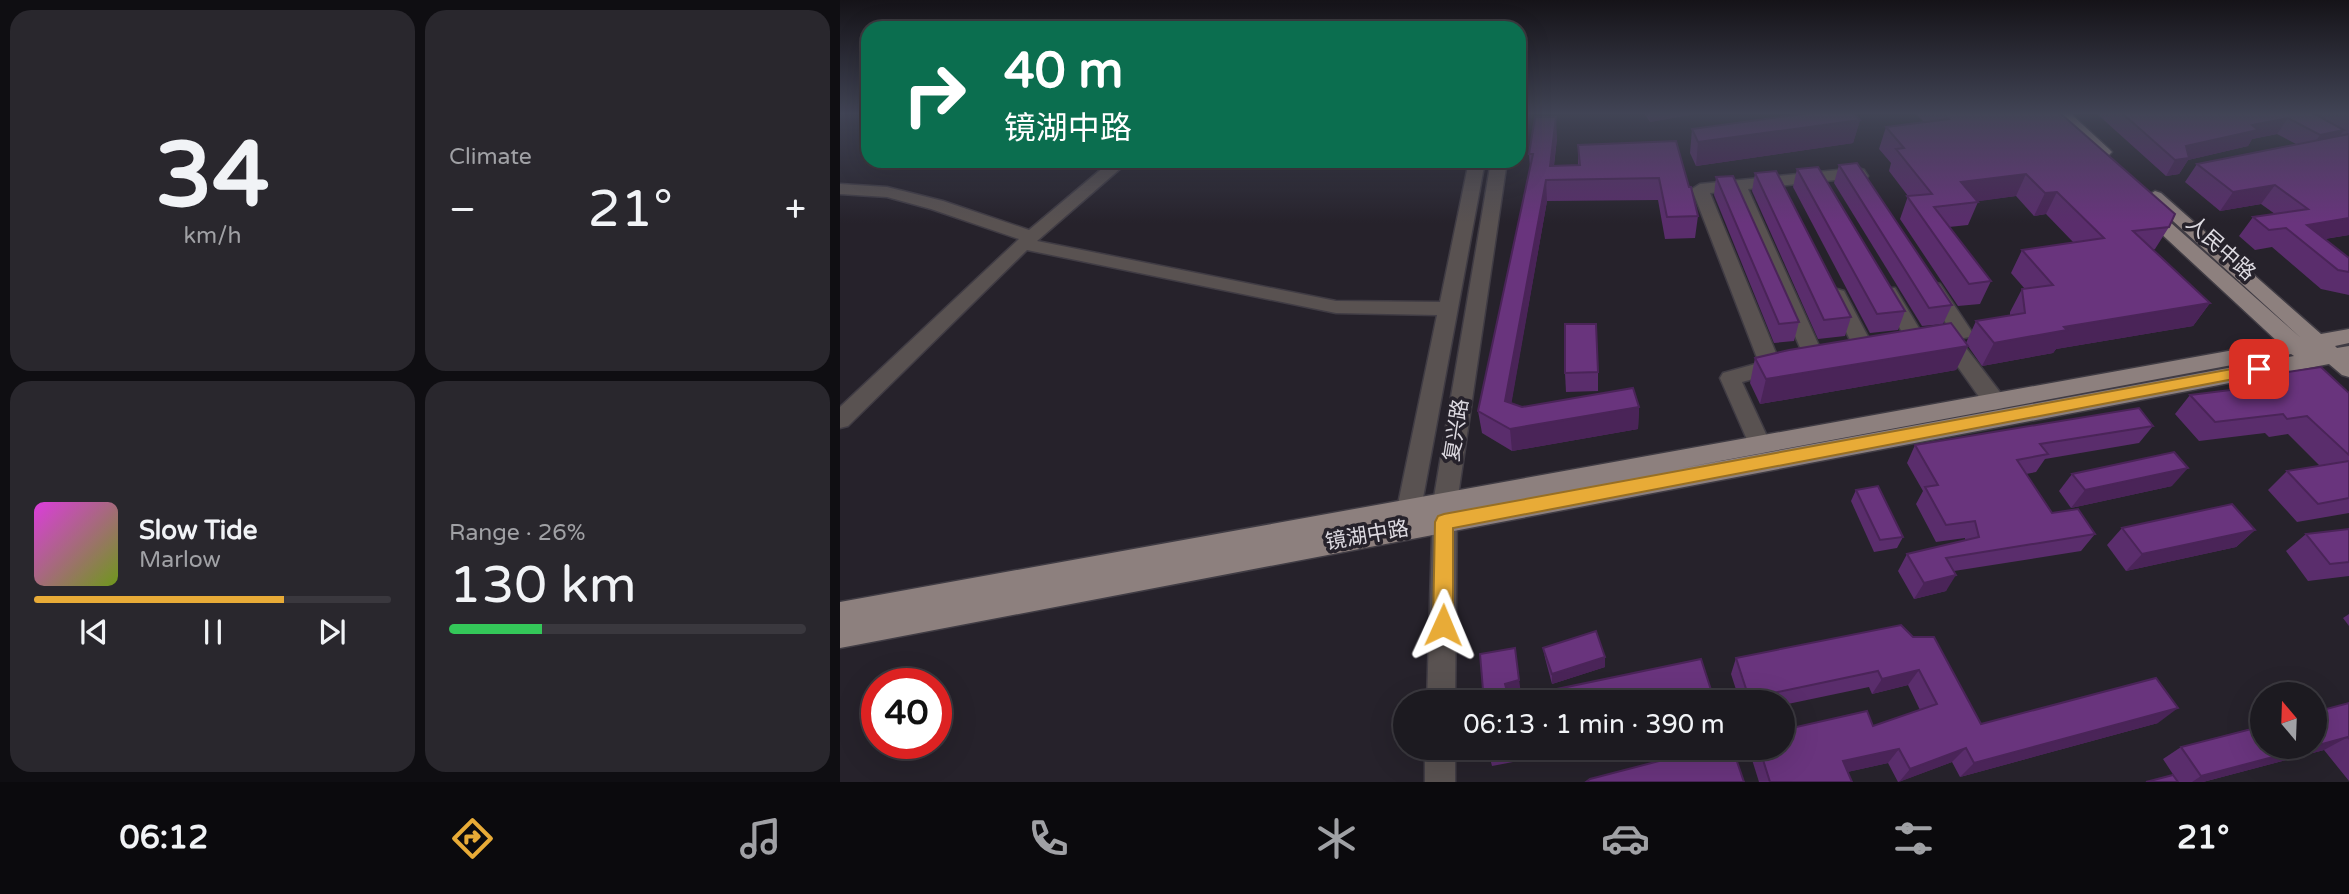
<!DOCTYPE html>
<html lang="en">
<head>
<meta charset="utf-8">
<style>
  :root { --surface:#1c1a20; --page:#29272d; --text:#f1f3f6; --muted:#a0a1a5; --line:#3a383e; --accent:#e8ab37 }
  body { margin:0; font-family:"Varela Round","Noto Sans SC",sans-serif; background:var(--page); color:var(--text); height:100vh; display:flex; flex-direction:column; font-size:26px; white-space:nowrap }
  * { box-sizing:border-box; margin:0 }
  p { font-size:23px; color:var(--muted) }
  .icon { flex:none; width:38px; height:38px; fill:none; stroke:currentColor; stroke-width:2; stroke-linecap:round; stroke-linejoin:round }
  .map { position:relative; flex:1; overflow:hidden }
  .side { display:flex; flex-direction:column; gap:10px; padding:10px; background:#0f0e12; width:840px }
  .side>* { flex:none }
  .top-card { position:absolute; left:21px; top:21px; width:665px; height:147px; border-radius:21px; box-shadow:0 7px 28px #0002,0 0 0 2px var(--line); background:#0b6e4f; color:#fff; overflow:hidden }
  .needle { width:46px; rotate:341deg }
  .fabs { position:absolute; left:1410px; top:682px; display:grid; gap:14px }
  .fabs a { display:grid; place-items:center; width:77px; height:77px; border-radius:50%; background:var(--surface); box-shadow:0 7px 28px #0002,0 0 0 2px var(--line); font-size:35px }
  .speed { position:absolute; left:21px; top:668px; display:flex; gap:14px; font-size:35px; font-weight:700; text-align:center }
  .speed>* { display:grid; place-content:center; width:91px; height:91px; border-radius:50%; background:var(--surface); box-shadow:0 7px 28px #0002,0 0 0 2px var(--line); line-height:1 }
  .speed .limit { border:10px solid #d22; background:#fff; color:#111 }
  .pin { position:absolute; display:grid; place-items:center; width:60px; height:60px; color:#fff; margin:-30px; border-radius:14px; box-shadow:0 4px 10px #0006 }
  .me { position:absolute; width:77px; margin:-38px; rotate:1deg; stroke-linejoin:round; filter:drop-shadow(0 0 5px #0008) }
  .turn { display:flex; align-items:center; gap:24px; height:147px; padding:0 28px; font-size:32px }
  .turn .icon { width:91px; height:91px; stroke-width:2.5 }
  .turn b { display:block; font-size:49px; line-height:60px }
  .big { font-size:52px; font-weight:600; line-height:1.1 }
  .side .widget { flex:1; display:flex; flex-direction:column; justify-content:center; gap:10px; min-width:0; padding:0 24px; border-radius:21px; background:var(--page) }
  .side .dial { align-items:center; gap:0 }
  .dial b { font-size:91px; line-height:1 }
  .song { display:flex; align-items:center; gap:21px }
  .cover { width:84px; height:84px; border-radius:10px; background:linear-gradient(135deg,hsl(300 70% 55%),hsl(80 70% 35%)) }
  .played { height:7px; border-radius:4px; background:linear-gradient(90deg,var(--accent) 70%,var(--line) 70%) }
  .keys { display:flex; justify-content:space-around; direction:ltr }
  .heat { display:flex; justify-content:space-between; align-items:center; font-size:38px; direction:ltr }
  .charge { height:10px; border-radius:5px; background:linear-gradient(90deg,#34c759 26%,var(--line) 0) }
  .side .tiles { flex:1; display:grid; gap:10px; grid-template-columns:repeat(2,1fr) }
  .trip { position:absolute; left:553px; top:690px; width:402px; height:70px; border-radius:35px; background:var(--surface); box-shadow:0 7px 28px #0002,0 0 0 2px var(--line); font-weight:600; line-height:70px; text-align:center }
  .dock { display:flex; height:112px; justify-content:space-around; align-items:center; background:#0b0a0d; color:var(--muted) }
  .dock .icon { width:49px; height:49px }
  .dock .on { color:var(--accent) }
  .dock b { font-size:32px; color:var(--text) }
  main { display:flex; flex:1; min-height:0 }
  .map>svg:first-child { display:block }
</style>
</head>
<body>
<main>
<section class="side">
<div class="tiles">
<div class="widget dial"><b>34</b><p>km/h</p></div>
<div class="widget"><p>Climate</p>
<div class="heat"><a>−</a><b class="big">21°</b><a>+</a></div>
</div>
<div class="widget">
<div class="song"><i class="cover"></i><div><b>Slow Tide</b><p>Marlow</p></div></div>
<div class="played"></div>
<div class="keys"><svg class="icon" aria-label="previous" viewBox="0 0 24 24"><path d="M18 5L8 12l10 7zM5 5v14"/></svg><svg class="icon" aria-label="pause" viewBox="0 0 24 24"><path d="M8 5v14M16 5v14"/></svg><svg class="icon" aria-label="next" viewBox="0 0 24 24"><path d="M6 5l10 7-10 7zM19 5v14"/></svg></div>
</div>
<div class="widget"><p>Range · 26%</p><b class="big">130 km</b><div class="charge"></div></div>
</div>
</section>
<div class="map">
<svg width="1509" height="782" viewBox="0 0 1509 782">
  <rect width="100%" height="100%" fill="#26222b"/>
  <g fill="none" stroke-linecap="round" stroke-linejoin="round">
    <defs>
      <g id="minor">
        <polygon points="271,161 289,161 197,241 496,301 600,302 629,161 645,161 581,509 571,532 562,535 553,532 550,525 557,509 597,315 496,313 187,250 8,426 0,428 0,407 179,239 91,209 47,197 0,194 0,184 47,187 103,201 189,230"/>
        <polygon points="651,161 667,161 617,503 615,702 587,702 593,503"/>
        <polygon points="1018,168 1024,170 1028,176 1026,179 1014,178 908,189 985,359 982,364 975,366 968,364 965,359 892,191 870,193 938,358 946,360 949,365 946,370 902,382 931,445 928,451 920,454 912,451 880,378 883,373 919,363 852,189 860,184"/>
        <polygon points="1093,282 1100,284 1132,332 1129,337 1119,339 1163,396 1166,402 1163,408 1155,410 1147,408 1101,343 1086,343 1077,348 1070,346 1039,292 1041,288 1055,288 1083,335 1109,328 1084,288 1086,284"/>
        <polygon points="997,289 1004,291 1006,295 1035,350 1032,355 1018,355 1015,350 988,295 990,291"/>
        <rect x="585" y="747" width="30" height="35"/>
      </g>
      <g id="major">
        <polygon points="1214,113 1230,113 1269,149 1272,152 1269,155 1259,155"/>
        <path d="M1315,191L1321,193L1481,334L1509,329V343L1495,346L1497,348L1509,346V377L1502,375L1489,364L0,648V602L1438,342L1301,215L1299,211L1307,206L1313,207L1461,338L1309,199L1307,196ZM1451,354L1454,356L837,469Z"/>
      </g>
    </defs>
    <use href="#minor" stroke="#403c44" stroke-width="3"/>
    <use href="#major" stroke="#403c44" stroke-width="3"/>
    <use href="#minor" fill="#595251" fill-rule="evenodd"/>
    <use href="#major" fill="#8d807e" fill-rule="evenodd"/>
  </g>
  <g fill="#5a2d6c">
    <polygon points="804,113 860,113 810,122"/>
    <polygon points="1075,113 1220,113 1329,227 1315,249 1313,250 1370,303 1353,326 1216,349 1213,353 1142,366 1128,346 1116,370 920,404 910,383 915,358 1126,343 1136,321 1170,315 1170,312 1182,289 1185,289 1171,273 1182,250 1234,243 1206,214 1194,216 1176,196 1137,201 1138,202 1128,225 1109,227 1151,281 1140,304 1118,306 1060,219 1068,196 1049,171 1051,163 1039,149 1046,127 1084,122"/>
    <polygon points="1256,113 1509,113 1509,235 1485,239 1509,258 1509,295 1481,289 1432,247 1415,250 1399,236 1413,217 1435,214 1421,204 1380,211 1345,182 1357,164 1456,144 1437,134 1412,139 1408,146 1348,160 1339,174 1326,176"/>
    <polygon points="1020,120 1013,143 856,166 850,153 852,129"/>
    <polygon points="717,138 714,166 738,165 738,145 836,141 858,216 855,238 825,239 818,200 707,201 671,403 682,407 799,407 798,429 672,451 642,433 638,411 690,167 689,154"/>
    <polygon points="999,165 1112,305 1103,324 1082,326 994,183"/>
    <polygon points="957,169 1065,311 1058,330 1030,333 953,187"/>
    <polygon points="915,173 1011,317 1005,336 978,339 912,191"/>
    <polygon points="876,177 959,322 954,341 934,343 874,195"/>
    <polygon points="758,372 758,391 726,392 725,373"/>
    <polygon points="1410,381 1509,393 1509,513 1457,522 1428,490 1447,471 1480,466 1448,434 1429,437 1425,433 1359,441 1335,414 1350,395 1404,388"/>
    <polygon points="1313,426 1299,443 1205,459 1196,472 1186,474 1212,513 1255,534 1241,551 1114,571 1106,591 1074,599 1058,571 1067,554 1125,541 1125,538 1096,542 1076,504 1083,491 1067,463 1075,445"/>
    <polygon points="1232,474 1332,486 1231,508 1219,491"/>
    <polygon points="1016,490 1063,537 1057,548 1034,552 1011,501"/>
    <polygon points="1282,528 1415,530 1396,547 1286,571 1267,545"/>
    <polygon points="1509,529 1509,576 1468,581 1446,551 1466,534"/>
    <polygon points="1509,614 1509,626 1503,618"/>
    <polygon points="1061,625 1141,724 1318,723 1120,777 1112,762 1058,782 1048,763 1007,772 1012,782 919,782 909,750 910,747 943,747 1033,726 1080,710 1068,685 1032,694 1029,687 943,705 943,702 900,702 891,674 896,658"/>
    <polygon points="703,648 765,657 765,667 712,684 705,658"/>
    <polygon points="1509,703 1509,781 1484,750 1363,782 1338,782 1323,759 1341,747"/>
    <polygon points="647,747 688,747 689,759 652,766"/>
  </g>
  <g fill="#4a2458">
    <polygon points="810,113 860,113 810,122"/>
    <polygon points="716,117 717,138 712,180 710,166"/>
    <polygon points="1448,118 1437,134 1412,139 1408,146 1348,160 1339,174 1326,176 1335,160 1346,146 1412,125"/>
    <polygon points="1020,120 1013,143 856,166 858,142"/>
    <polygon points="1504,130 1492,146 1469,151 1480,135"/>
    <polygon points="1186,174 1176,196 1112,205 1121,182"/>
    <polygon points="706,180 707,201 668,423 665,401"/>
    <polygon points="1435,185 1421,204 1380,211 1393,192"/>
    <polygon points="1217,192 1206,214 1194,216 1205,193"/>
    <polygon points="1509,218 1509,235 1464,242 1467,225"/>
    <polygon points="1370,303 1353,326 1216,349 1213,353 1142,366 1154,343 1224,327"/>
    <polygon points="1128,346 1116,370 920,404 926,379"/>
    <polygon points="799,407 798,429 672,451 670,429"/>
    <polygon points="1348,468 1332,486 1231,508 1245,490"/>
    <polygon points="1415,530 1396,547 1286,571 1302,554"/>
    <polygon points="1116,575 1106,591 1074,599 1084,583"/>
    <polygon points="675,648 681,694 668,699 665,684"/>
    <polygon points="765,657 765,667 712,684 712,674"/>
    <polygon points="1079,670 1068,685 1032,694 1042,679"/>
    <polygon points="872,693 869,702 832,702"/>
    <polygon points="1338,708 1318,723 1120,777 1134,763"/>
    <polygon points="1508,737 1484,750 1363,782 1352,782 1361,776 1471,747 1475,747 1475,746"/>
    <polygon points="1126,748 1112,762 1059,782 1070,769"/>
    <polygon points="1059,749 1048,763 994,775 1003,761"/>
  </g>
  <g fill="#69347d" stroke="#4a2458" stroke-width="2">
    <polygon points="969,113 1014,113 1020,120 858,142 852,129"/>
    <polygon points="1103,113 1220,113 1335,214 1329,227 1293,231 1370,303 1224,327 1227,330 1154,343 1136,321 1185,313 1182,289 1213,285 1182,250 1264,238 1217,192 1205,193 1186,174 1121,182 1138,202 1094,207 1151,281 1129,284 1067,196 1092,194 1056,149 1064,148 1046,127 1109,119"/>
    <polygon points="1282,113 1473,113 1504,130 1480,135 1448,118 1412,125 1418,130 1346,146 1349,158 1335,160"/>
    <polygon points="695,117 716,117 710,166 740,165 738,145 836,141 849,187 851,187 858,216 827,217 819,178 706,180 665,401 682,407 793,388 799,407 670,429 638,411 693,154 689,154"/>
    <polygon points="1509,134 1509,218 1467,225 1509,258 1509,272 1498,270 1446,228 1429,230 1413,217 1468,209 1435,185 1393,192 1357,164"/>
    <polygon points="1017,163 1112,305 1089,308 999,165"/>
    <polygon points="978,167 1065,311 1037,314 957,169"/>
    <polygon points="936,171 1011,317 984,320 915,173"/>
    <polygon points="893,176 959,322 939,324 876,177"/>
    <polygon points="1111,323 1128,346 926,379 915,358 949,350"/>
    <polygon points="725,324 756,324 758,372 725,373"/>
    <polygon points="1481,367 1509,393 1509,455 1467,416 1447,419 1443,414 1375,422 1350,395 1415,387 1410,381 1427,375"/>
    <polygon points="1299,408 1313,426 1200,444 1208,454 1177,460 1212,513 1238,509 1255,534 1106,558 1116,575 1084,583 1067,554 1139,537 1135,521 1106,525 1085,487 1098,485 1075,445"/>
    <polygon points="1334,452 1348,468 1245,490 1232,474"/>
    <polygon points="1509,461 1509,498 1478,504 1447,471"/>
    <polygon points="1038,486 1063,537 1040,540 1016,490"/>
    <polygon points="1392,504 1415,530 1302,554 1282,528"/>
    <polygon points="1509,529 1509,562 1490,564 1466,534"/>
    <polygon points="1061,625 1073,637 1094,637 1141,724 1316,678 1338,708 1134,763 1126,748 1070,769 1059,749 1003,761 1012,782 930,782 919,747 943,747 943,730 1027,711 1033,726 1097,704 1079,670 1042,679 1038,671 909,698 896,658"/>
    <polygon points="756,631 765,657 712,674 703,648"/>
    <polygon points="675,648 679,680 665,684 669,699 861,659 872,693 832,702 644,702 640,654"/>
    <polygon points="1509,703 1509,739 1508,737 1475,746 1475,712"/>
    <polygon points="1423,726 1423,747 1471,747 1361,776 1341,747"/>
    <polygon points="647,747 680,747 648,753"/>
    <polygon points="873,747 892,747 904,782 746,782 750,779"/>
    <polygon points="1333,775 1338,782 1306,782"/>
  </g>
  <linearGradient id="sky" x2="0" y2="1"><stop stop-color="#151318"/><stop offset="0.51" stop-color="#414455"/><stop offset="1" stop-color="#414455" stop-opacity="0"/></linearGradient>
  <rect width="1509" height="223" fill="url(#sky)"/>
  <polygon fill="#e8ab37" stroke="#976f24" stroke-width="2" points="1419,364 1425,365 1427,369 1425,373 613,528 613,625 610,631 603,634 595,631 593,625 595,522 598,516 604,514"/>
  <g text-anchor="middle" stroke-width="7" stroke-linejoin="round" paint-order="stroke">
    <g font-size="21" fill="#dddae1" stroke="#26222b">
      <text transform="translate(1381 248) rotate(42)" y="7">人民中路</text>
      <text transform="translate(616 430) rotate(-81)" y="7">复兴路</text>
      <text transform="translate(527 535) rotate(-10)" y="7">镜湖中路</text>
    </g>
  </g>
</svg>
<div class="fabs">
<a><svg class="needle" viewBox="-14 -14 28 28"><path d="M0-13l5 13h-10z" fill="#e53935"/><path d="M0 13l5-13h-10z" fill="#a0a1a5"/></svg></a>
</div>
<div class="speed"><div class="limit">40</div></div>
<div class="pin" style="left:1419px;top:369px;background:#d93025"><svg class="icon" aria-label="arrive" viewBox="0 0 24 24"><path d="M6 21V4h12l-3 4 3 4H6"/></svg></div>
<svg class="me" style="left:603px;top:625px" viewBox="-20 -20 40 40"><path d="M0-17L14 15 0 8-14 15z" fill="#e8ab37" stroke="#fff" stroke-width="4"/></svg>
<div class="trip">06:13 · 1 min · 390 m</div>
<div class="top-card">
<div class="turn"><svg class="icon" aria-label="right" viewBox="0 0 24 24"><path d="M7 20v-9h11M14 6l5 5-5 5"/></svg><div><b>40 m</b>镜湖中路</div></div>
</div>
</div>
</main>
<nav class="dock">
<b>06:12</b>
<svg class="icon on" aria-label="directions" viewBox="0 0 24 24"><path d="M12 3l9 9-9 9-9-9zM9 14v-3h6M13 9l2 2-2 2"/></svg>
<svg class="icon" aria-label="music" viewBox="0 0 24 24"><path d="M9 18V5l10-2v13"/><circle cx="6" cy="18" r="3"/><circle cx="16" cy="16" r="3"/></svg>
<svg class="icon" aria-label="phone" viewBox="0 0 24 24"><path d="M5 4h4l2 5-3 2q2 4 5 5l2-3 5 2v4C11 20 4 13 5 4z"/></svg>
<svg class="icon" aria-label="climate" viewBox="0 0 24 24"><path d="M12 3v18M4 7l16 10M4 17L20 7"/></svg>
<svg class="icon" aria-label="car" viewBox="0 0 24 24"><path d="M5 17H2v-5l4-1 3-4h7l3 4 3 1v5h-3M9 17h6M6 11h13"/><circle cx="7" cy="17" r="2"/><circle cx="17" cy="17" r="2"/></svg>
<svg class="icon" aria-label="filters" viewBox="0 0 24 24"><path d="M4 7h16M4 17h16"/><circle cx="9" cy="7" r="2"/><circle cx="15" cy="17" r="2"/></svg>
<b>21°</b>
</nav>
</body>
</html>
